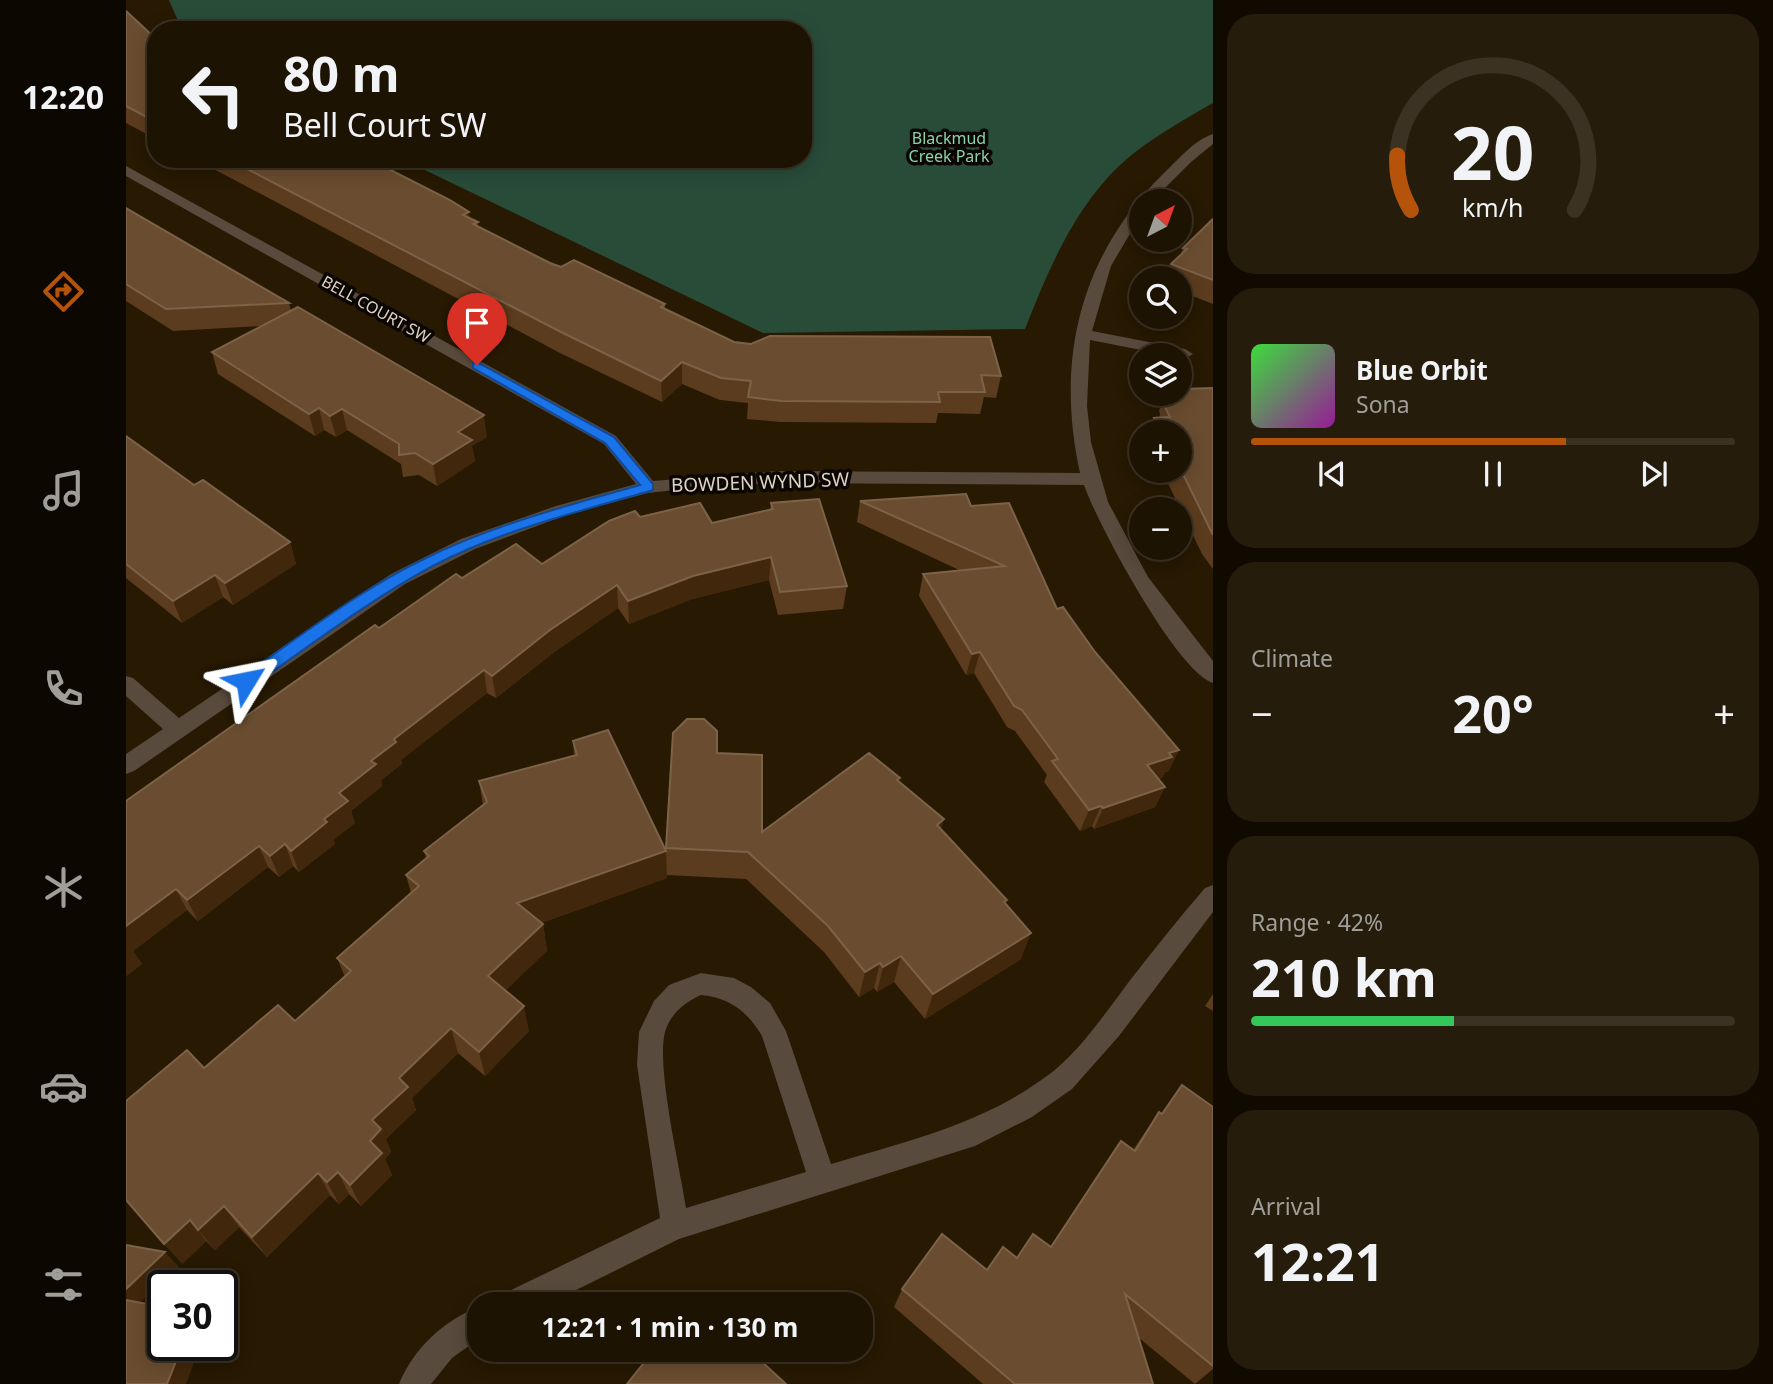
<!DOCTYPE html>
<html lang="en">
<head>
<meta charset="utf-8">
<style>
  :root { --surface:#1d1302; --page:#251c0c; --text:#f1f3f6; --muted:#a09e99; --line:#3b3224; --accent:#b45309 }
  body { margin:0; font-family:"Noto Sans",sans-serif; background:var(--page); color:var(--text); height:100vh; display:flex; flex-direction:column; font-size:26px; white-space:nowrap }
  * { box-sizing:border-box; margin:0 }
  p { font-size:23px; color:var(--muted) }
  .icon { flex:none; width:38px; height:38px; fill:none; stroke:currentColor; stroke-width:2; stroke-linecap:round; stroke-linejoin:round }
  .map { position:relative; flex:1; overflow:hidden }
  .drawer { display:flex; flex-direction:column; gap:14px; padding:14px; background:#100a01; width:560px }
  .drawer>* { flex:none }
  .guide { position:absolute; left:21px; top:21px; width:665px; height:147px; border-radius:28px; box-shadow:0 4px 18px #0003,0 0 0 2px var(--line); background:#1d1302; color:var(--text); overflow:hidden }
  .needle { width:46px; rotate:41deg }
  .controls { position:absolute; left:1003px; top:189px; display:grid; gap:14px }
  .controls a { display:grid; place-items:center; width:63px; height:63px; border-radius:50%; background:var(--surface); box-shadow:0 4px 18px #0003,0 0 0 2px var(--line); font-size:35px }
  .speed { position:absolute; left:21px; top:1270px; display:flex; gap:14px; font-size:35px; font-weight:700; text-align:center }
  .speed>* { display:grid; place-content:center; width:91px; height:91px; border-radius:50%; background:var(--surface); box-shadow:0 4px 18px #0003,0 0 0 2px var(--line); line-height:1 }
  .speed .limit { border:4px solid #111; border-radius:10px; background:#fff; color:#111 }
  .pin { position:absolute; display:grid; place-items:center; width:60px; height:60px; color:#fff; margin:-72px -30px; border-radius:50% 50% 50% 0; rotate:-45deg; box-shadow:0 0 7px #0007 }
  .pin .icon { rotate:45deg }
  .me { position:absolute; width:77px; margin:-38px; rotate:55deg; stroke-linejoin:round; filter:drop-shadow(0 0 5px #0008) }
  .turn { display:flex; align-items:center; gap:24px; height:147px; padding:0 21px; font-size:32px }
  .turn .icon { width:91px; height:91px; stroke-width:2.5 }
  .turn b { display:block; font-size:49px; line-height:60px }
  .big { font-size:52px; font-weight:700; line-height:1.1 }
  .drawer .tile { flex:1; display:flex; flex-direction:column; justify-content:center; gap:10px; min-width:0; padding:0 24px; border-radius:28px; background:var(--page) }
  .drawer .dial { align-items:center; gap:0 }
  .dial svg { height:182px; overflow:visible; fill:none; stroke:var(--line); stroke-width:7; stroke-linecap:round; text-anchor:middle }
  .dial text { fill:var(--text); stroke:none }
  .song { display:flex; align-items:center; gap:21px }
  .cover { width:84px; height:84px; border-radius:10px; background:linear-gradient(135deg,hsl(120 70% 55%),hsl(300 70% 35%)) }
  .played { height:7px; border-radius:4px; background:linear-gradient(90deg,var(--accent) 65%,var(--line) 65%) }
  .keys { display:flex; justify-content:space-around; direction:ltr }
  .heat { display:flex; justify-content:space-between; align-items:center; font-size:38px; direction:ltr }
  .charge { height:10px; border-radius:5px; background:linear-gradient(90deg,#34c759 42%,var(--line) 0) }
  .trip { position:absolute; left:341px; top:1292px; width:406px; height:70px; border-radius:28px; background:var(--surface); box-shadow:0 4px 18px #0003,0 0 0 2px var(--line); font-weight:700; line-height:70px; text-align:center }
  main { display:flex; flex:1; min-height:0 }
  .dock { display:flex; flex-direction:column; width:126px; justify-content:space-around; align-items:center; background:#0c0801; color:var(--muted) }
  .dock .icon { width:49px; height:49px }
  .dock .active { color:var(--accent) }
  .dock b { font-size:32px; color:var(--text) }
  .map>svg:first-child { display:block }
</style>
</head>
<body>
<main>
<nav class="dock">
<b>12:20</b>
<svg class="icon active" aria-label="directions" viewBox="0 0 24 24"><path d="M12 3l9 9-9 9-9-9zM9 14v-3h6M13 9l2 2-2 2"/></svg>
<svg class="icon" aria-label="music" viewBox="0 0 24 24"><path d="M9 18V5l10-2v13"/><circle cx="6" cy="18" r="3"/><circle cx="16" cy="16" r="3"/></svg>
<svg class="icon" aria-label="phone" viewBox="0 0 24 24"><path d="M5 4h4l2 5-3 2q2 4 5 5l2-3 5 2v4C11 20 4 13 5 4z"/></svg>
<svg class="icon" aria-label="climate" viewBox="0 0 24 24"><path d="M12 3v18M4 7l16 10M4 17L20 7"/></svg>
<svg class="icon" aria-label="car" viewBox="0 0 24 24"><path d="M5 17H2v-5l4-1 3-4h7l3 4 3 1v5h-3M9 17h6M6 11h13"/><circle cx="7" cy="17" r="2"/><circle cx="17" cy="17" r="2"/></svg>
<svg class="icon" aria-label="filters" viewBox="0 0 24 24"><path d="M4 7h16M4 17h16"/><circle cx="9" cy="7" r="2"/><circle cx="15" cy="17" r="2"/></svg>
</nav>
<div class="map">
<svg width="1087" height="1384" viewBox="0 0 1087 1384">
  <rect width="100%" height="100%" fill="#271902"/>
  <path fill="#294c39" d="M43,0H1087V103C1054,122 1021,140 993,166C947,210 922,271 899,329L637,333L276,159H677V30H56Z"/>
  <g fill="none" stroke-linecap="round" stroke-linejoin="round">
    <g fill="#584a3c" fill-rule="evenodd">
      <path d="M1087,134V144L1065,162L1026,201H1015V215L985,266L966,331L1059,349L1067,354L1059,359L1054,358V355H1041L964,340L961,406L965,442L982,502L1022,577L1087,661V683C1051,672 971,523 958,485L651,483L584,486L522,493L443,514L349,549L279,584L8,771L0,774V754L37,729L0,696V676L7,678L53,718L265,574L335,539L430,506L510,484L478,444L0,176V166L490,436L527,481L651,471L954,473C929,359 954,256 1037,174C1051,161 1068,140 1087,134Z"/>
      <path d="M1087,885V912L993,1036L946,1089L906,1117L849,1146L553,1239L422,1304H375L379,1293L534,1218L511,1065L513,1032L528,1001L543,985L575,973L608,978L625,987L644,1003L660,1031L705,1164C784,1140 858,1124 925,1073C954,1051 983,1008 1005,979C1029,948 1053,918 1079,888ZM575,995C604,998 621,1011 636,1036L680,1172L560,1208C554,1168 530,1067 539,1032C544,1014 559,1002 575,995Z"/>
      <path d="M354,1306V1338L326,1358L305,1384H273C288,1348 317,1321 354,1306Z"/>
    </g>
  </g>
  <g fill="#5c3c1e">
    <polygon points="0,11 30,39 30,139 0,123"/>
    <polygon points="69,159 243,159 352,222 352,227 424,263 539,304 539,309 608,342 875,376 870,398 858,397 854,414 812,413 810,423 654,422 621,419 622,403 594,400 556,384 536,402 434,353"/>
    <polygon points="0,208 163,303 165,311 361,437 346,446 349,461 311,486 293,475 277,477 275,464 221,430 210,437 198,430 189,436 92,374 86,352 135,326 47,331 0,301"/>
    <polygon points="1087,219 1087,304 1054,291 1054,278 1041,278 1045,264 1054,256 1057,248"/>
    <polygon points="1087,388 1087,569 1076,554 1036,471 1054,471 1054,432 1023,432 1028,418 1033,418 1034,414 1033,411 1039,394 1054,394"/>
    <polygon points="0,436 68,485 164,542 170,564 107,605 97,597 56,623 0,578"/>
    <polygon points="734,501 845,506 931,609 1043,771 1039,772 1036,778 1032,779 1039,787 1029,807 968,829 966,826 954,831 918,782 921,775 889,731 881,727 848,673 840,675 793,596 797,574 835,571 731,522"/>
    <polygon points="645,503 721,586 717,609 652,615 643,580 566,599 503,624 492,608 427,653 370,698 361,693 275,760 276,764 255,780 256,786 225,811 229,823 207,840 209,844 173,872 167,866 153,877 142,867 72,921 61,910 7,951 16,964 0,976 0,801 253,628 336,578 416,564 514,517 586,523 644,509"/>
    <polygon points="547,733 591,753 636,832 773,782 815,829 879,904 895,959 799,1019 768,982 751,992 748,988 733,997 698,952 620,879 541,875 541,878 415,923 417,924 421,951 379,990 403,1031 359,1076 332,1053 286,1098 290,1110 260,1139 265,1152 259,1159 266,1175 235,1206 223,1194 213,1204 204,1195 141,1257 113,1227 89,1250 80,1241 56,1264 78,1068 169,1021 219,977 211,958 285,893 280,875 300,858 298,851 357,805 353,781 448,755 447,741 540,851"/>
    <polygon points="1087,994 1087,1011 1079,1006"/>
    <polygon points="1056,1085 1087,1107 1087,1369 1069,1384 1013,1338 1027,1384 857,1384 768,1307 776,1289 861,1270 891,1258 924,1247 1007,1150 1033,1112 1036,1114"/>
  </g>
  <g fill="#41270b">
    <polygon points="343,212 346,232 337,215"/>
    <polygon points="556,362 556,384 536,402 535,381"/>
    <polygon points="193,408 198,430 189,436 183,414"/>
    <polygon points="216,409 221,430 210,437 204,416"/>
    <polygon points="358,415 361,437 346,446 349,461 311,486 307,464 332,432"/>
    <polygon points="164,542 170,564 107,605 99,583"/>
    <polygon points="645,557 643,580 566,599 503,624 502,601 567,576"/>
    <polygon points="89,575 97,597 56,623 47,601"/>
    <polygon points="491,585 492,608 427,653 370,698 366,676 424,630"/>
    <polygon points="854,652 848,673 840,675 846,654"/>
    <polygon points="358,670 361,693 275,760 276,764 255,780 256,786 225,811 229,823 207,840 209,844 173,872 165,851 198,819 213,793 268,739"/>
    <polygon points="1053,750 1043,771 1039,772 1036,778 1012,786 1021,765 1043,753"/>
    <polygon points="1039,787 1029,807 968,829 977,808"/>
    <polygon points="975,806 966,826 954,831 963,810"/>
    <polygon points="818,819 810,846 811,825"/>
    <polygon points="159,844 167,866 153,877 144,856"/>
    <polygon points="133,846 142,867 72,921 61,900"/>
    <polygon points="540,851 541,878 395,930 391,903"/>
    <polygon points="50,889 61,910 7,951 16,964 0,976 0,926"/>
    <polygon points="417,924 421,951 368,1002 362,976"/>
    <polygon points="905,933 895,959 799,1019 807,994"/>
    <polygon points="775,956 768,982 751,992 757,967"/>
    <polygon points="754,963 748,988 733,997 739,972"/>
    <polygon points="398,1006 403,1031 359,1076 353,1052"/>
    <polygon points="325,1028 332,1053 286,1098 290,1110 260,1139 265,1152 259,1159 266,1175 235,1206 224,1185 244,1141 246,1120 273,1078"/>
    <polygon points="212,1172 223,1194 213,1204 201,1182"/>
    <polygon points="192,1173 204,1195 141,1257 126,1237"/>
    <polygon points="98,1206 113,1227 89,1250 72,1230"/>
    <polygon points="64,1220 80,1241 56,1264 38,1244"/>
    <polygon points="39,1252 53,1267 5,1311 0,1306 0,1289"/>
    <polygon points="56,1346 74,1346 60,1384 41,1384"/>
  </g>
  <g fill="#6a4d30" stroke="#7c6247" stroke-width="2">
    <polygon points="0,11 30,39 30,122 0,106"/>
    <polygon points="102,159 243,159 324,200 343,212 337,215 352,222 347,224 424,263 435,267 448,260 539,304 535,307 608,342 625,344 644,336 864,337 875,376 855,375 859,392 812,392 814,402 656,401 622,397 625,381 595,378 556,362 535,381 433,331"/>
    <polygon points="0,208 163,303 40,309 0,284"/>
    <polygon points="1087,219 1087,280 1045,264 1061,249 1057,248"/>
    <polygon points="172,307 358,415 332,432 346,440 307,464 289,453 273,455 273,444 216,409 204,416 193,408 183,414 86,352"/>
    <polygon points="1087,388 1087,535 1054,468 1054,432 1036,432 1028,418 1044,417 1038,405 1048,404 1043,394 1054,394 1054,389"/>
    <polygon points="0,436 68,485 77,480 164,542 99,583 89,575 47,601 0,564"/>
    <polygon points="840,494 845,506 883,503 931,609 937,607 969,652 1053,750 1043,753 1046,757 1021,765 1039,787 977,808 975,806 963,810 926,761 932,759 896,710 888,706 854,652 846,654 797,574 879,566 734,501"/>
    <polygon points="693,499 721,586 654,592 645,557 567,576 502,601 491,585 424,630 366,676 358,670 268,739 270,742 245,761 250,764 213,793 222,801 198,819 201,822 165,851 159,844 144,856 133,846 61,900 50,889 0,926 0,801 249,625 253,628 330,574 336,578 390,544 416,564 483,521 509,511 514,517 574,503 586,523 647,509 645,503"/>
    <polygon points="561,719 578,719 591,731 591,753 636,755 636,832 743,753 774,778 771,780 818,819 811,825 881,900 878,902 905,933 807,994 775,956 757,967 754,963 739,972 702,926 622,852 540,848 547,733"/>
    <polygon points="482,730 540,851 391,903 417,924 362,976 398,1006 353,1052 325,1028 273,1078 282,1087 246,1120 255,1129 244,1141 256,1153 224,1185 212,1172 201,1182 192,1173 126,1237 98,1206 72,1230 64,1220 38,1244 0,1200 0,1101 61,1050 78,1068 152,1005 169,1021 225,971 211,958 293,886 280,875 303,856 298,851 361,802 353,781 451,755 447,741"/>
    <polygon points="1056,1085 1087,1107 1087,1366 999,1294 1027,1384 889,1384 776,1289 816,1234 861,1270 877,1247 891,1258 907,1234 925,1247 995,1141 1009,1151 1033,1112 1036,1114"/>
    <polygon points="0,1245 39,1252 0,1289"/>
    <polygon points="0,1300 37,1307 37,1346 56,1346 41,1384 0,1384"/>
    <polygon points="529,1349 622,1349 660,1384 501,1384"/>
  </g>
  <path fill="#1a73e8" stroke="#114b97" stroke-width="2" d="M351,362L488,437L527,484V490C453,512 374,530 305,567C242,601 185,645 126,686H115L112,681L115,677C174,637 233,590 298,559C367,525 440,506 514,485L479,443L347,368V363Z"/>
  <g text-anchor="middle" stroke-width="7" stroke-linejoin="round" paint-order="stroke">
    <g font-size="16" fill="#89d4aa" stroke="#0b0601">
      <text x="823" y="144">Blackmud<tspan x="823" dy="18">Creek Park</tspan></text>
    </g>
    <g font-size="16" fill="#ddd3c5" stroke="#0b0601">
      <text transform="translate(250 309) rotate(29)" y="6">BELL COURT SW</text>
    </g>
    <g font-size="19" fill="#ddd3c5" stroke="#0b0601">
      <text transform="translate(634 482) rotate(-2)" y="7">BOWDEN WYND SW</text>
    </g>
  </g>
</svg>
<div class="controls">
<a><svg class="needle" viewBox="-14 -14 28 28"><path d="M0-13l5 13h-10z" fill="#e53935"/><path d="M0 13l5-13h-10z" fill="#a09e99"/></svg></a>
<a><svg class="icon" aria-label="search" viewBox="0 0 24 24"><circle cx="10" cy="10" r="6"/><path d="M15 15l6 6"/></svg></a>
<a><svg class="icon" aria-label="layers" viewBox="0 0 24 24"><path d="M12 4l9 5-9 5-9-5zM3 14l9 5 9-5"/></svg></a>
<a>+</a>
<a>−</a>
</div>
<div class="speed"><div class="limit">30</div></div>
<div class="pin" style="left:351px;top:365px;background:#d93025"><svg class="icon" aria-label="arrive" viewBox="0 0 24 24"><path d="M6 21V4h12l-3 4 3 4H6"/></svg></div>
<svg class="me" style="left:120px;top:681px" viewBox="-20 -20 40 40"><path d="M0-17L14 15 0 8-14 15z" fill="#1a73e8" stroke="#fff" stroke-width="4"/></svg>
<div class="trip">12:21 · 1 min · 130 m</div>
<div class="guide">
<div class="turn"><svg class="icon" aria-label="left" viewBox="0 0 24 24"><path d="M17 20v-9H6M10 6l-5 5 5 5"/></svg><div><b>80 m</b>Bell Court SW</div></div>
</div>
</div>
<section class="drawer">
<div class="tile dial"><svg viewBox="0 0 100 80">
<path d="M14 69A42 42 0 1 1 86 69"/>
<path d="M14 69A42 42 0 0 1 8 45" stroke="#b45309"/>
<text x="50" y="56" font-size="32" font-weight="700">20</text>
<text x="50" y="72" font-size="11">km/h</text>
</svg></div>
<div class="tile">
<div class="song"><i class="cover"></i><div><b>Blue Orbit</b><p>Sona</p></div></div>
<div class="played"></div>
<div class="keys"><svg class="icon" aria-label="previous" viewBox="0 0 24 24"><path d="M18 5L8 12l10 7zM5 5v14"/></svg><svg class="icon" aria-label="pause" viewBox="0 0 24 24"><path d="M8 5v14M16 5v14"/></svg><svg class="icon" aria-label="next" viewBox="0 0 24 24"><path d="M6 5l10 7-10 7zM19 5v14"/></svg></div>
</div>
<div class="tile"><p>Climate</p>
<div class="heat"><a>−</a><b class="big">20°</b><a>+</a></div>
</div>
<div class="tile"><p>Range · 42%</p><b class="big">210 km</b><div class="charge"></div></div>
<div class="tile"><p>Arrival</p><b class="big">12:21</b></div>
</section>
</main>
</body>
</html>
